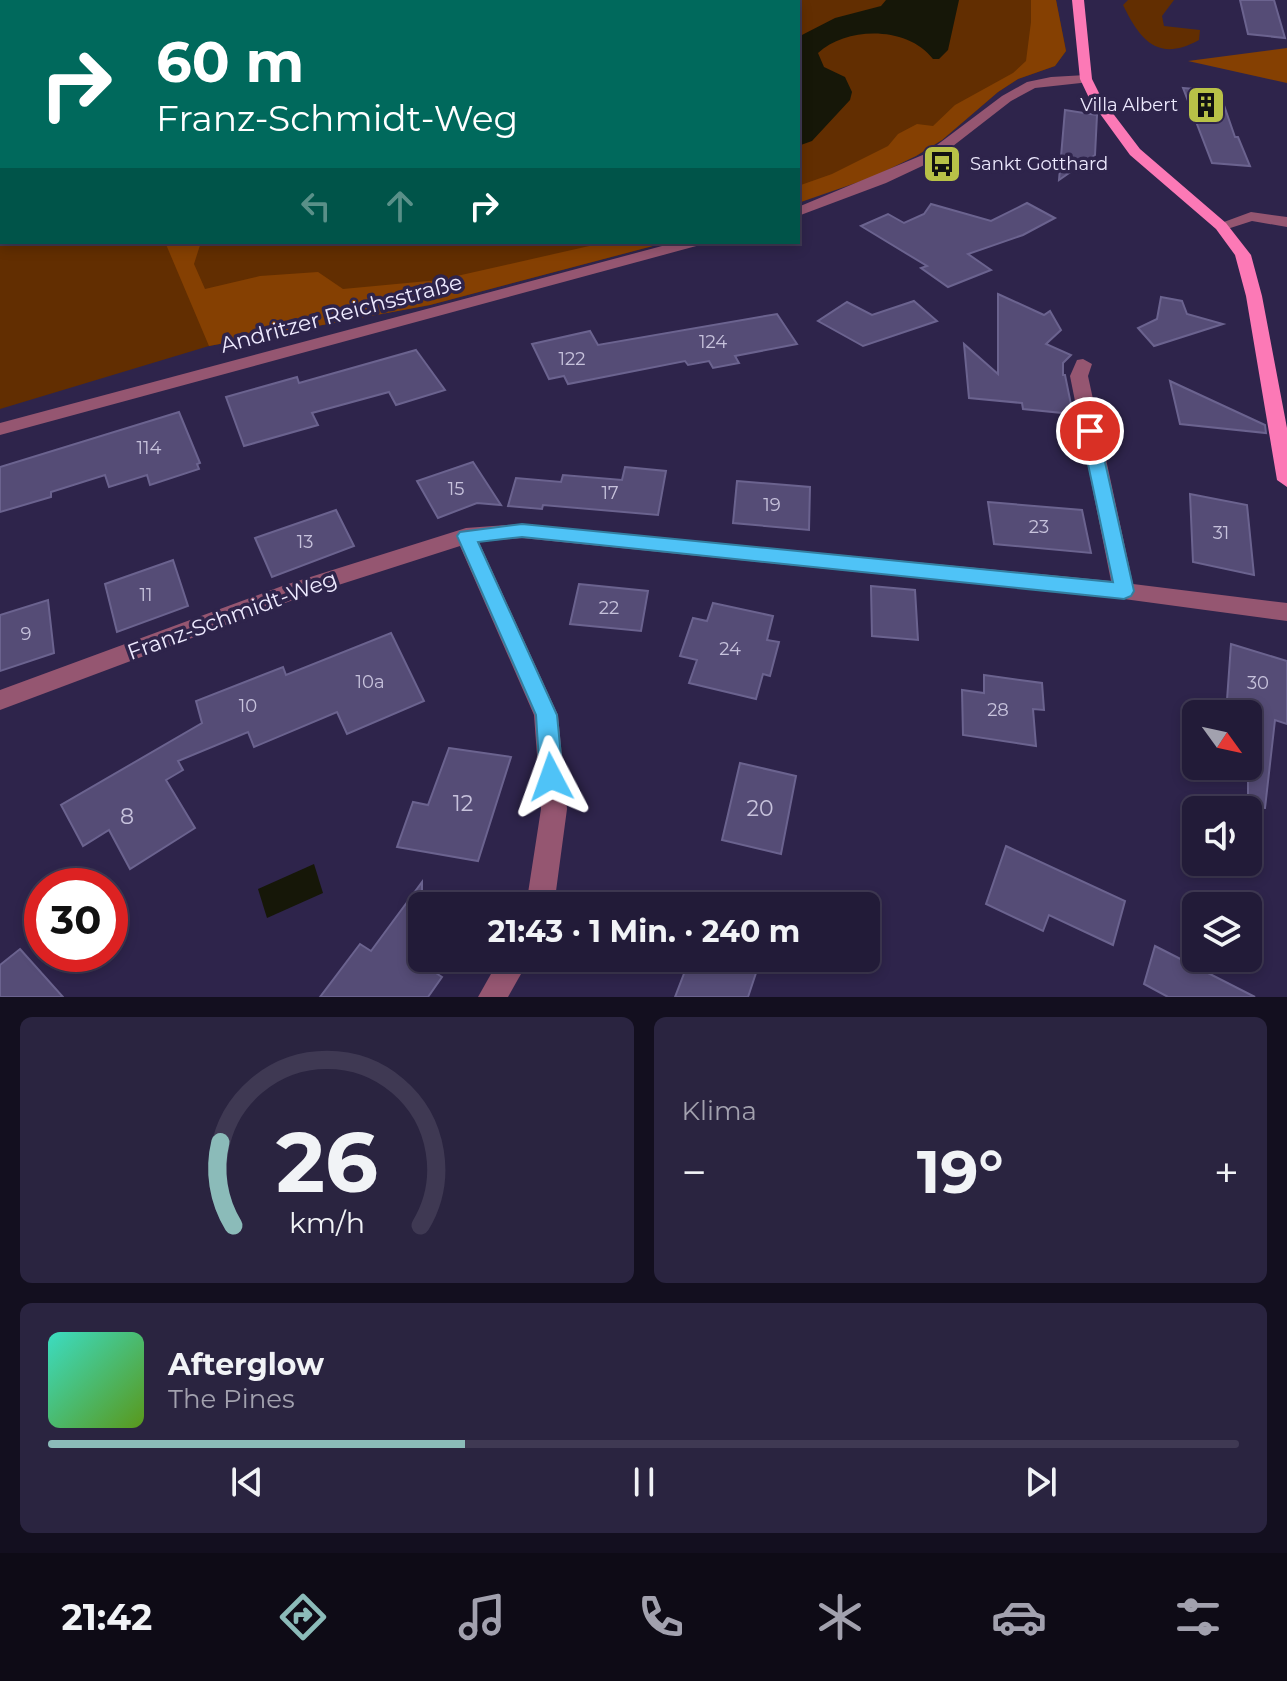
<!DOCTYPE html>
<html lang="de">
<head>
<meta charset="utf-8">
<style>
  :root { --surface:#221b38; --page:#2a2440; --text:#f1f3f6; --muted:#a2a1ae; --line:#3f3953; --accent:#8bbbb9 }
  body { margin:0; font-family:Montserrat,sans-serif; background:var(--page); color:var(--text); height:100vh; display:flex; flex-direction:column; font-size:30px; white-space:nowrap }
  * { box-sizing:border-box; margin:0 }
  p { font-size:26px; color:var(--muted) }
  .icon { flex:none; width:44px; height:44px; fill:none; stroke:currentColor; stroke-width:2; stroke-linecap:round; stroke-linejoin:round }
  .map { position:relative; height:997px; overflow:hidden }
  .side { display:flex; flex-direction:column; gap:20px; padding:20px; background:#130f1f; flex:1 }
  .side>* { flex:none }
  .top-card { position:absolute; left:0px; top:0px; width:800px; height:244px; box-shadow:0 4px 12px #0003,0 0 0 2px var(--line); background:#00695c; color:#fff; overflow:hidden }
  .needle { width:52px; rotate:123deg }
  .controls { position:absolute; left:1182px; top:700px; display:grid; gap:16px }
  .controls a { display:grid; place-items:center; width:80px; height:80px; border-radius:12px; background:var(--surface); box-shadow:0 4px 12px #0003,0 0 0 2px var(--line); font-size:40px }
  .speed { position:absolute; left:24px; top:868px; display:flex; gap:16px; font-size:40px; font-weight:700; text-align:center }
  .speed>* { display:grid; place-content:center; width:104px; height:104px; border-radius:50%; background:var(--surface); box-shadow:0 4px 12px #0003,0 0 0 2px var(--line); line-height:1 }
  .speed .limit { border:12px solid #d22; background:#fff; color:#111 }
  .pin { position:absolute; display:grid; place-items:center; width:68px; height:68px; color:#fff; margin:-34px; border:4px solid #fff; border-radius:50%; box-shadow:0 2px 8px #0007 }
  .me { position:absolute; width:88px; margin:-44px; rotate:356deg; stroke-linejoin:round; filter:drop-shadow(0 0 6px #0008) }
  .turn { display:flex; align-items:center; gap:28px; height:168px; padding:0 24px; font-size:36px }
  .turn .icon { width:104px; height:104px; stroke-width:2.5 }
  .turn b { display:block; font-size:56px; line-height:68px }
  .lanes { display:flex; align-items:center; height:76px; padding:0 24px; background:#0003; justify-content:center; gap:40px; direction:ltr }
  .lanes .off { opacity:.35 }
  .big { font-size:60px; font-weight:700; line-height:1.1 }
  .side .widget { flex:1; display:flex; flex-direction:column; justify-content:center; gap:12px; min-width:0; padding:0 28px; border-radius:12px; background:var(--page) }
  .side .dial { align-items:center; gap:0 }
  .dial svg { height:208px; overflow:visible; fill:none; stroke:var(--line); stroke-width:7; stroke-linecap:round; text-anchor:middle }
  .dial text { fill:var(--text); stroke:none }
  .song { display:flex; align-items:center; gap:24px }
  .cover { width:96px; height:96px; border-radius:12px; background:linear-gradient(135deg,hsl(170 70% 55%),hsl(90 70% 35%)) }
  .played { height:8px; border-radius:4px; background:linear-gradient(90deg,var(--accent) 35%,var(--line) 35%) }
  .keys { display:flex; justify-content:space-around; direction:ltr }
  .heat { display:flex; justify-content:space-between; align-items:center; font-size:44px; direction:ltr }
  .side .tiles { flex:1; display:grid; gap:20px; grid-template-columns:1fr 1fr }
  .widget:last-child { grid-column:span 2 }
  .trip { position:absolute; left:408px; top:892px; width:472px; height:80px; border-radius:12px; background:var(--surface); box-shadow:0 4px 12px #0003,0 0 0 2px var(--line); font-weight:700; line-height:80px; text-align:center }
  .menu { display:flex; height:128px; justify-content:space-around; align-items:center; background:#0e0b16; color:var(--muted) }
  .menu .icon { width:56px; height:56px }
  .menu .selected { color:var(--accent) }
  .menu b { font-size:36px; color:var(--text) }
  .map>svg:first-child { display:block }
</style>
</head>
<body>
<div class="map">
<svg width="1287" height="997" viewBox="0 0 1287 997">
  <rect width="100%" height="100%" fill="#2e244b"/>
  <g fill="#622e01">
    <polygon points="0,0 1056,0 1066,51 1055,66 1018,79 998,92 942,140 916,156 798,203 798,2 2,2 2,242 668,242 430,305 209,346 0,409"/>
    <path d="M1128,0H1174L1162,16L1164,26L1200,30L1199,40C1159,62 1141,42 1123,5Z"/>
  </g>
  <g fill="#854002">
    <polygon points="1031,0 1056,0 1066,51 1055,66 1018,79 998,92 942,140 916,156 873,177 798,203 798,186 832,174 888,146 898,134 917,124 933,126 955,105 1013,73 1026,61 1031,22"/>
    <polygon points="1287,48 1287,83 1188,61"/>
    <polygon points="165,242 201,242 194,264 205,289 260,276 318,272 343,289 439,280 607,242 668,242 430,305 209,346"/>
  </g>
  <g fill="#161708">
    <path d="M886,0H959L948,50L939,59H933C908,26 847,26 818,53L824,67L845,77L852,92L850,100L812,141L798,146V37L835,18L881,6Z"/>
    <polygon points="314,864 323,893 267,918 258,889"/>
  </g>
  <g fill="#554c76" stroke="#6b638f" stroke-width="2">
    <polygon points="1240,0 1274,0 1285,38 1248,34"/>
    <polygon points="1183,88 1219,91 1235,137 1238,137 1250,166 1212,163"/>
    <polygon points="1065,110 1097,115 1095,155 1059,180"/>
    <polygon points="1027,203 1055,218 1023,235 968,254 991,270 948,287 921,268 927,266 861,226 888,214 904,223 924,214 931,204 991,221"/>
    <polygon points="998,294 1044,315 1050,311 1061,330 1046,344 1071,355 1063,363 1063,375 1065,375 1073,414 1023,409 1022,403 969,398 964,344 998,374"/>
    <polygon points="1161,297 1182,301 1187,314 1223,324 1154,346 1138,328 1157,319"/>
    <polygon points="914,301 937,321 863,346 818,321 847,302 872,315"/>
    <polygon points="777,314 797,344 735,356 739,363 713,368 709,361 688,365 685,361 568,384 564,376 549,379 532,344 590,331 598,345"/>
    <polygon points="416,350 445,390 396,405 389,392 312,413 318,425 244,446 226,397 297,377 299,383"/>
    <polygon points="1170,381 1265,425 1266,433 1180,424"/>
    <polygon points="179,412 200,463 197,464 199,469 150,485 147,475 109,487 105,475 51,492 51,497 0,512 0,467"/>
    <polygon points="473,462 501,505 477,503 438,518 417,481"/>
    <polygon points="625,467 666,471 658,515 543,505 542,509 508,506 516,478 561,482 563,475 622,480"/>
    <polygon points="737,481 810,487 809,530 733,523"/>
    <polygon points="1190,494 1247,505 1254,575 1193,562"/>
    <polygon points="988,502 1082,510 1091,553 994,544"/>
    <polygon points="336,510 354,546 272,577 255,538"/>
    <polygon points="173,560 188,606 117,632 105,584"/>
    <polygon points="579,584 648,591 641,631 570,624"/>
    <polygon points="871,586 915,590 918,640 872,636"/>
    <polygon points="48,600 54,653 0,671 0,615"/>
    <polygon points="713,603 773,616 767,640 779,642 770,676 763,674 756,699 689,683 697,660 680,656 693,618 707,621"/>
    <polygon points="391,633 424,701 347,734 337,712 254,747 248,732 178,761 183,770 166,780 195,828 130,869 109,830 83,846 61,805 202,723 196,701 283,667 286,675"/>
    <polygon points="1231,644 1287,661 1287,724 1275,720 1265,808 1248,807 1248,714 1226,714"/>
    <polygon points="984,675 1042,683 1044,710 1033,709 1036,746 963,735 962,690 984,693"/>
    <polygon points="449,748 511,757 478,861 397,847 413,802 428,805"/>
    <polygon points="740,763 796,776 781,854 722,840"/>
    <polygon points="1006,846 1125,901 1113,945 1049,915 1043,931 986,904"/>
    <polygon points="422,882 422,958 446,958 436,973 442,977 428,997 320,997 360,944 371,951"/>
    <polygon points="1155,946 1255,997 1168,997 1144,984"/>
    <polygon points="20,949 63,997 0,997 0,965"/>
    <polygon points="690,958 761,958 748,997 675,997"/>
  </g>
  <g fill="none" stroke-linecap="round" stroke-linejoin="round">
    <g fill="#955671" fill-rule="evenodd">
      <polygon points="1086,75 1092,79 1090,82 1035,88 1011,101 935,160 886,183 798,216 798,207 925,154 1002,96 1027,82 1051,77"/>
      <polygon points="1251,212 1287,217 1287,227 1252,221 1221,231 1213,226"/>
      <polygon points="677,242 703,242 700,245 0,435 0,423"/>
      <polygon points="1083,359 1092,364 1088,376 1133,584 1287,603 1287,621 1124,599 522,538 479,542 558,715 567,809 554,906 526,906 541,809 534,715 460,546 301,597 0,710 0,690 285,585 466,528 522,524 1111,581 1070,376 1077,360"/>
      <polygon points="500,958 530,958 508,997 478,997"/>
    </g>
    <polygon fill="#fc79b6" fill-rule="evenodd" points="1072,0 1084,0 1092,79 1102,99 1140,149 1226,223 1251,255 1262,296 1287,428 1287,487 1277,480 1246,296 1235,255 1216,229 1130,155 1090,100 1080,79"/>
  </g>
  <polygon fill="#4fc3f7" stroke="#337fa1" stroke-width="2" points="1090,426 1098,431 1134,591 1131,596 1124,599 522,537 478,542 557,715 563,777 559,785 551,787 543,785 540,777 536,715 457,536 460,532 522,524 1113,582 1081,431"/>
  <defs>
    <symbol id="building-square" viewBox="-11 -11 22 22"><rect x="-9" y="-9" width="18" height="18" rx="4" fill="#b8c147" stroke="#2e244b"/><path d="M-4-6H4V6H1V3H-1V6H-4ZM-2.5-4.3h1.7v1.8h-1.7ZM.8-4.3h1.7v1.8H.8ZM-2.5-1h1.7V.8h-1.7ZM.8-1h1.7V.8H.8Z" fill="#111"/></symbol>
    <symbol id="bus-square" viewBox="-11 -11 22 22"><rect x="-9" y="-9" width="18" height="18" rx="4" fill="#b8c147" stroke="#2e244b"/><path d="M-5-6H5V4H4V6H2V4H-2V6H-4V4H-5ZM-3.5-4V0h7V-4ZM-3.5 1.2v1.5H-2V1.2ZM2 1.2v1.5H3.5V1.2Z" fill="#111"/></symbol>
  </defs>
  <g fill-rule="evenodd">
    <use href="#building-square" x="1184" y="83" width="44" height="44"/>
    <use href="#bus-square" x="920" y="142" width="44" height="44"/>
  </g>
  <g text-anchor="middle" stroke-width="7" stroke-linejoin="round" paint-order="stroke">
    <g font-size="18" fill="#ede9fe" stroke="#2e244b" text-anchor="end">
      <text x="1178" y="111">Villa Albert</text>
      <text x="970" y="170" text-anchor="start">Sankt Gotthard</text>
    </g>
    <g font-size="18" fill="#c7c2dc">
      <text x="713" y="348">124</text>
      <text x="572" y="365">122</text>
      <text x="149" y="454">114</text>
      <text x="456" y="495">15</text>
      <text x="610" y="499">17</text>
      <text x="772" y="511">19</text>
      <text x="1039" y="533">23</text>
      <text x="1221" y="539">31</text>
      <text x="305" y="548">13</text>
      <text x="146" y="601">11</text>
      <text x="609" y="614">22</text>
      <text x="26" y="640">9</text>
      <text x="730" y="655">24</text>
      <text x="370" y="688">10a</text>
      <text x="1258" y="689">30</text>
      <text x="248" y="712">10</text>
      <text x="998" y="716">28</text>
    </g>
    <g font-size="22" fill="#ede9fe" stroke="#2e244b">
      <text transform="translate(341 313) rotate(-15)" y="8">Andritzer Reichsstraße</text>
      <text transform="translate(232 615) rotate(-20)" y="8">Franz-Schmidt-Weg</text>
    </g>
    <g font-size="22" fill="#c7c2dc">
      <text x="463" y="811">12</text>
      <text x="760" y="816">20</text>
      <text x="127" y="824">8</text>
    </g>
  </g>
</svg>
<div class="controls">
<a><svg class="needle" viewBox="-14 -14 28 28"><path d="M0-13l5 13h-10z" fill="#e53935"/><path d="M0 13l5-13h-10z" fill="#a2a1ae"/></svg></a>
<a><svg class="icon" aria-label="sound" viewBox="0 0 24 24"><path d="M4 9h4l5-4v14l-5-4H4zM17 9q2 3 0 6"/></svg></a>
<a><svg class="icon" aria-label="layers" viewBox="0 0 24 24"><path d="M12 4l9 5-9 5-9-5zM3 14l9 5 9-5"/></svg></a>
</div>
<div class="speed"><div class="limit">30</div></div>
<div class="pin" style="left:1090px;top:431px;background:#d93025"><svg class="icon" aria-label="arrive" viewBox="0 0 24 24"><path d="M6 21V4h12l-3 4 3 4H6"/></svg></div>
<svg class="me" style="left:551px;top:777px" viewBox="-20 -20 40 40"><path d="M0-17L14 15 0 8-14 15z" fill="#4fc3f7" stroke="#fff" stroke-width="4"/></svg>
<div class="trip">21:43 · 1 Min. · 240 m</div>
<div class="top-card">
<div class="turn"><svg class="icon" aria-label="right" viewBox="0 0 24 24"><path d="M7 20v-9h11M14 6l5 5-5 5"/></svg><div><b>60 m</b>Franz-Schmidt-Weg</div></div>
<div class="lanes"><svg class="icon off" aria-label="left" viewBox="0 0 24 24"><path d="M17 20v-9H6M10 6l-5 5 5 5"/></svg><svg class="icon off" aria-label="ahead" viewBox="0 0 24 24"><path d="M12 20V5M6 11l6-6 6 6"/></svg><svg class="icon" aria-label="right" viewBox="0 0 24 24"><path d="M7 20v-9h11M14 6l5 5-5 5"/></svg></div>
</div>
</div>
<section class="side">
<div class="tiles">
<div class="widget dial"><svg viewBox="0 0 100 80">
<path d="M14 69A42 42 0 1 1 86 69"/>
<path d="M14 69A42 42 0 0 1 9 37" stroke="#8bbbb9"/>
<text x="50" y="56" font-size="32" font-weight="700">26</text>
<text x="50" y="72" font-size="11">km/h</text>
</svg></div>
<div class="widget"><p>Klima</p>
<div class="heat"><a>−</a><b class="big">19°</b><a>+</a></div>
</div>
<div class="widget">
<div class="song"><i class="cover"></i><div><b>Afterglow</b><p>The Pines</p></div></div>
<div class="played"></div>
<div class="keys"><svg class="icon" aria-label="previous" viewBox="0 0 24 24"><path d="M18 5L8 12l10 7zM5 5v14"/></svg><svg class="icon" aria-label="pause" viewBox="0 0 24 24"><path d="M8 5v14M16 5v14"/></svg><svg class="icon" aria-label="next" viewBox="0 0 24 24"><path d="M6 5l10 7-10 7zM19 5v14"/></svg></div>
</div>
</div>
</section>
<nav class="menu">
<b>21:42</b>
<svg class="icon selected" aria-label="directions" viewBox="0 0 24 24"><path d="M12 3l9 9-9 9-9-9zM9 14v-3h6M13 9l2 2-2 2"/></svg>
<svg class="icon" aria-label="music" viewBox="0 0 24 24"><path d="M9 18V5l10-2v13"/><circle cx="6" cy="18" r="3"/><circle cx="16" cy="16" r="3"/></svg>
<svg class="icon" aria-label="phone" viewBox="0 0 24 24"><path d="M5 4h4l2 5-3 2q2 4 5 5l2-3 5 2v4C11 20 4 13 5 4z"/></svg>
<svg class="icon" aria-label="climate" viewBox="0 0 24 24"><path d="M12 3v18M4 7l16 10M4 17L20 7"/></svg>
<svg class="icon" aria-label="car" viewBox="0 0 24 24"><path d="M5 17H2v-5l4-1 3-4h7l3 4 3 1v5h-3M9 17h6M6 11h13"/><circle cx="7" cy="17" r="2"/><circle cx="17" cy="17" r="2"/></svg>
<svg class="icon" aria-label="filters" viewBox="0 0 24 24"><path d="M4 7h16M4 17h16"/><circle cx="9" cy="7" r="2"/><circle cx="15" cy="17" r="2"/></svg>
</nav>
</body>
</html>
